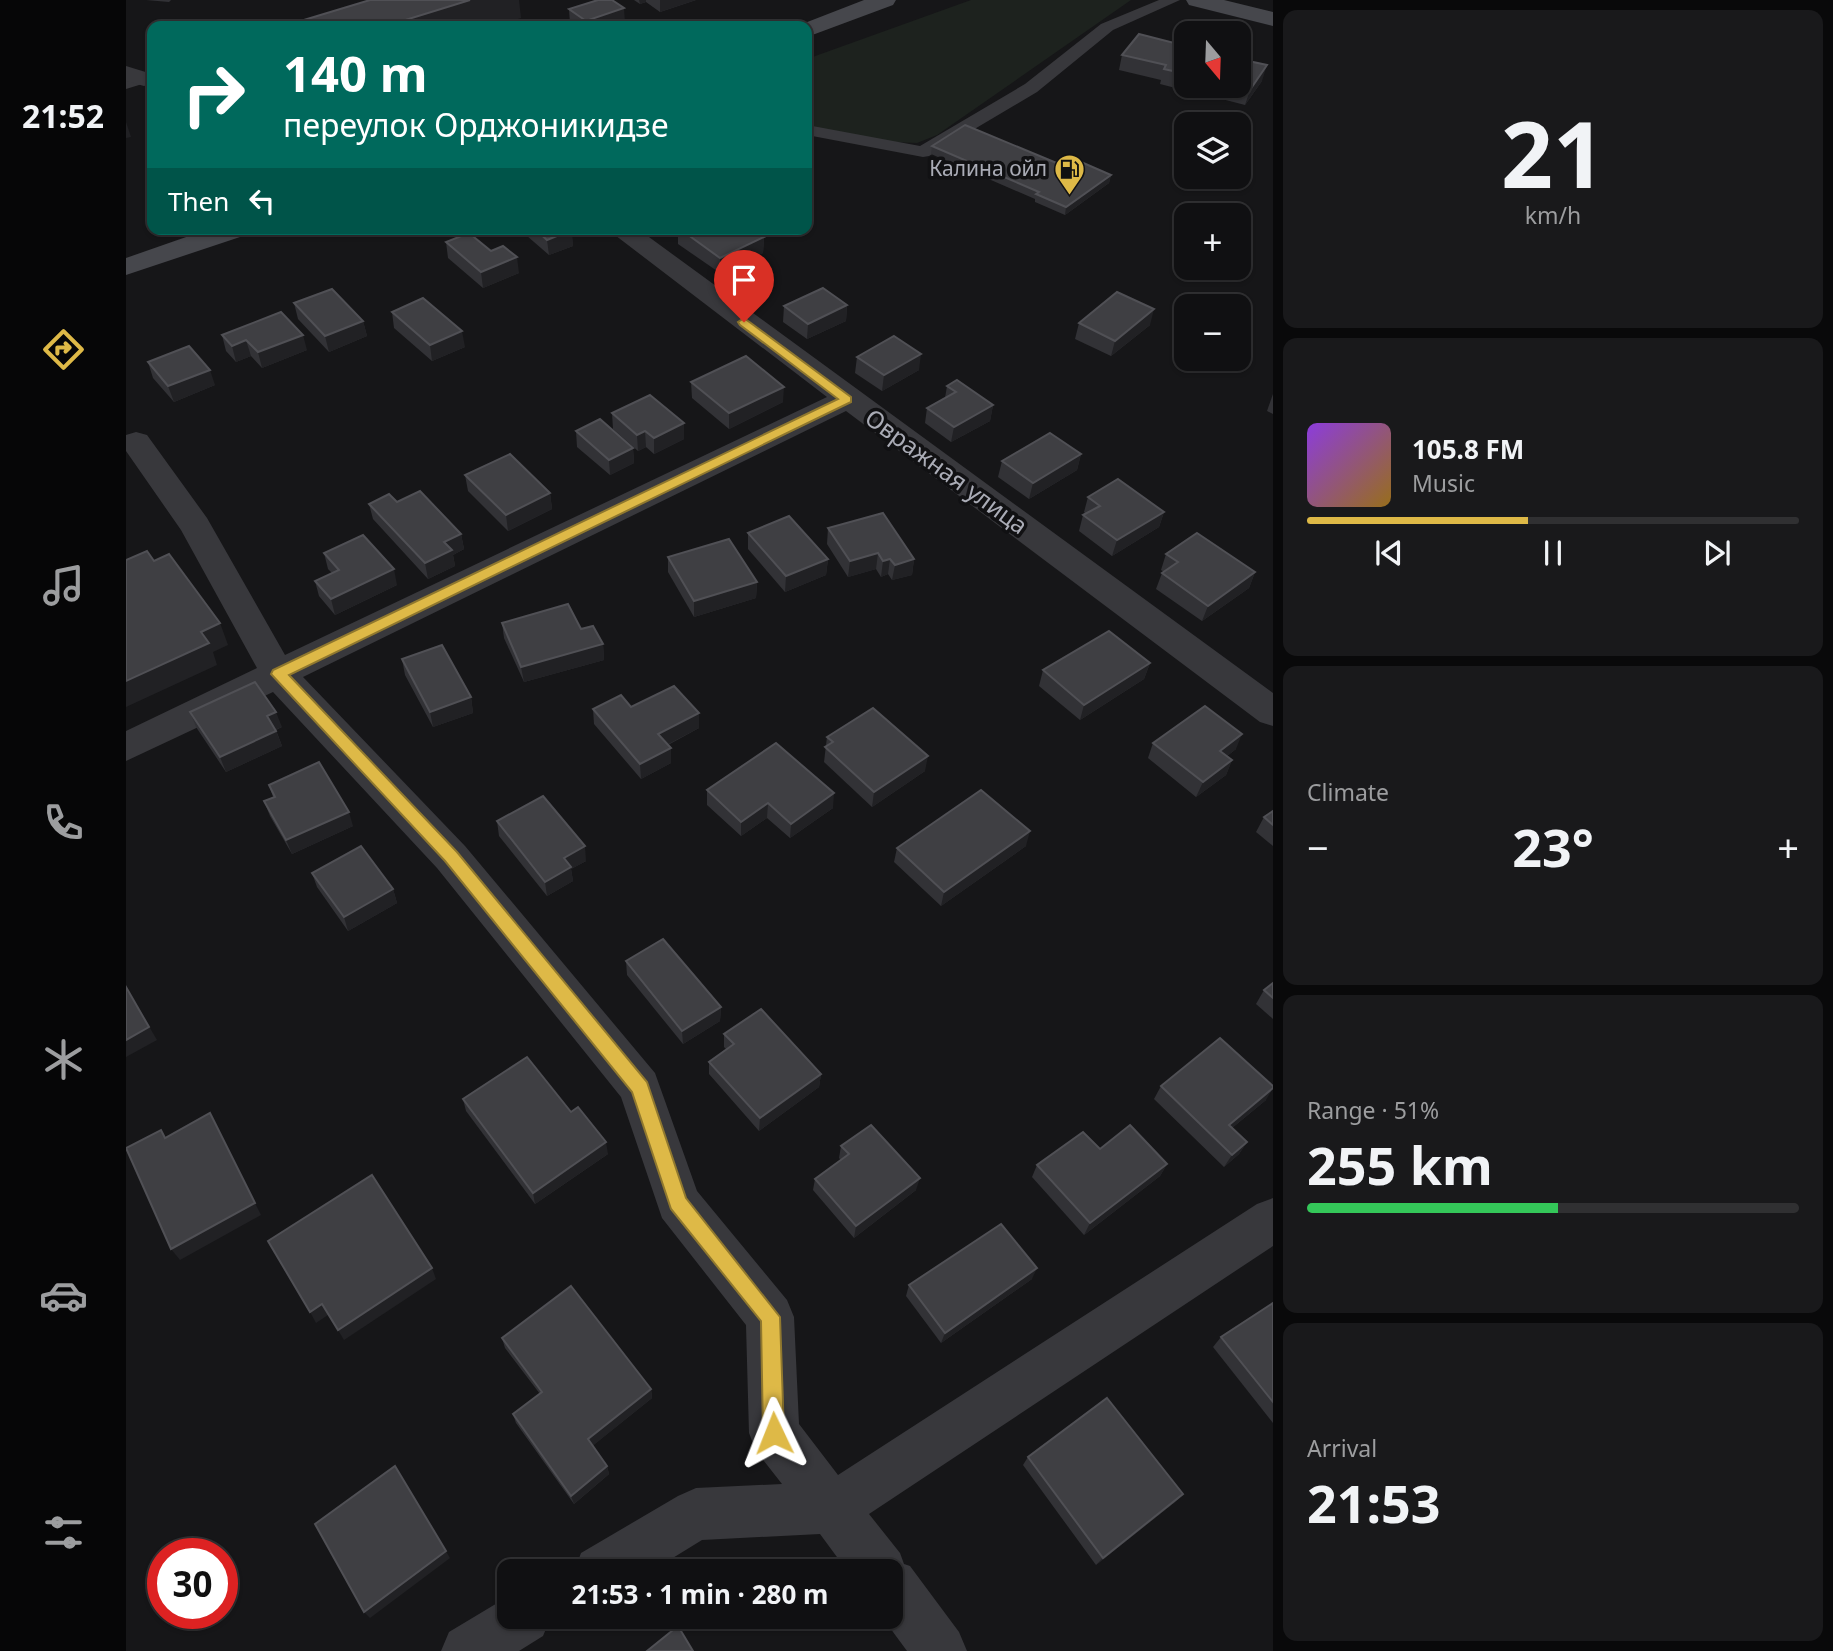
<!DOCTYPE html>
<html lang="en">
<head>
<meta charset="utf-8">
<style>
  :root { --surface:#101012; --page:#19191b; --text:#f1f3f6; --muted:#9c9d9f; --line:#303032; --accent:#deb947 }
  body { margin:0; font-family:"Noto Sans",sans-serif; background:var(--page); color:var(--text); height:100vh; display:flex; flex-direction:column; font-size:26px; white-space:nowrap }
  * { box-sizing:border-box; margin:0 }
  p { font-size:23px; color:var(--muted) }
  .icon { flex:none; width:38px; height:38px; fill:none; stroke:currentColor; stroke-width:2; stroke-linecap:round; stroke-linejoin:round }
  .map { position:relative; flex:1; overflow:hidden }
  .panel { display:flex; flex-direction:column; gap:10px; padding:10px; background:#09090a; width:560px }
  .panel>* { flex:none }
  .banner { position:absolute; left:21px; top:21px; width:665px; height:214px; border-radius:14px; box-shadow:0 2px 5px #0004,0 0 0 2px var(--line); background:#00695c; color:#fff; overflow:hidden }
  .needle { width:46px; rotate:161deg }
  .tools { position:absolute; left:1048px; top:21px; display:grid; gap:14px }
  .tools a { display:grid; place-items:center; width:77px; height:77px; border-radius:14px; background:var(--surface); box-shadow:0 2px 5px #0004,0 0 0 2px var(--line); font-size:35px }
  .speed { position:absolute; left:21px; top:1538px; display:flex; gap:14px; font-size:35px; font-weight:700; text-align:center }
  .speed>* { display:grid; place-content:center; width:91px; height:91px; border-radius:50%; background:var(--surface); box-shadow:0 2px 5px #0004,0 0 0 2px var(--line); line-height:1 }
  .speed .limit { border:10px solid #d22; background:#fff; color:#111 }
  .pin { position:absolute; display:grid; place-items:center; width:60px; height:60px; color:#fff; margin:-72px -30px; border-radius:50% 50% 50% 0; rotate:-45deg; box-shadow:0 0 7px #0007 }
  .pin .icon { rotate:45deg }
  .me { position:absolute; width:77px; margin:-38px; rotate:358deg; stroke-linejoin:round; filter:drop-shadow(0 0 5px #0008) }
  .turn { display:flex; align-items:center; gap:24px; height:147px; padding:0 21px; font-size:32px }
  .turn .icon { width:91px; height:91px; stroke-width:2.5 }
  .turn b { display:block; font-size:49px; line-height:60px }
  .then { display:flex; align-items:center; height:66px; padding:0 21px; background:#0003; gap:14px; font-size:26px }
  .big { font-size:52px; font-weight:700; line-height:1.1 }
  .panel .widget { flex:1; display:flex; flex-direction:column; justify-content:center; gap:10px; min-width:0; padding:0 24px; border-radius:14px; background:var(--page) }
  .panel .dial { align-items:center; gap:0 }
  .dial b { font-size:91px; line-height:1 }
  .song { display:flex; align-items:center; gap:21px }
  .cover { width:84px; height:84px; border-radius:10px; background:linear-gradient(135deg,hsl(270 70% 55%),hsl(40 70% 35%)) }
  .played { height:7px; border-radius:4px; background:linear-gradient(90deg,var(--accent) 45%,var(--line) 45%) }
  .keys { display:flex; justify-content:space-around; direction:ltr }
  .heat { display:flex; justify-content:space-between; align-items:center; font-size:38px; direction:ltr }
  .charge { height:10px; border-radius:5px; background:linear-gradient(90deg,#34c759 51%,var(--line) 0) }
  .trip { position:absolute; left:371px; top:1559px; width:406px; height:70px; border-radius:14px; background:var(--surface); box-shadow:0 2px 5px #0004,0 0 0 2px var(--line); font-weight:700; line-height:70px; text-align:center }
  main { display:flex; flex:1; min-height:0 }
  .dock { display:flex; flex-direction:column; width:126px; justify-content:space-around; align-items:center; background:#060607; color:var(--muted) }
  .dock .icon { width:49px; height:49px }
  .dock .selected { color:var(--accent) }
  .dock b { font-size:32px; color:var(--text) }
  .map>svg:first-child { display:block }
</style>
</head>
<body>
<main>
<nav class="dock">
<b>21:52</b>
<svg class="icon selected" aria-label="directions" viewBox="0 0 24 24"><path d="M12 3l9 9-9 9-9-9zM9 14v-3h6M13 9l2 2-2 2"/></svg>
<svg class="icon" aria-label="music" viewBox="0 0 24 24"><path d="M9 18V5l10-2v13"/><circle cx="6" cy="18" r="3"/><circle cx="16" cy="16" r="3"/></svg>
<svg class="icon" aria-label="phone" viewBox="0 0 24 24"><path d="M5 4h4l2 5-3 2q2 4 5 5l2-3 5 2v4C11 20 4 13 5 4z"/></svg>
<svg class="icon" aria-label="climate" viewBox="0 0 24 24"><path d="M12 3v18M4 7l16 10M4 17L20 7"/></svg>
<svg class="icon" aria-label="car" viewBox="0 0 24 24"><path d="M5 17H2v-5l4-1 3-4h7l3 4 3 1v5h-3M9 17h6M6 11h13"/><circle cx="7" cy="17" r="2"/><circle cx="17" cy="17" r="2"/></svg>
<svg class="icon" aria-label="filters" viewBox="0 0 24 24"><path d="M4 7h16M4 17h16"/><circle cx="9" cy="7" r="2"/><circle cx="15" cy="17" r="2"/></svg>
</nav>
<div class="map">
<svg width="1147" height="1651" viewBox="0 0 1147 1651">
  <rect width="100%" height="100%" fill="#161618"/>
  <polygon fill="#1d221e" points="845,0 1005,0 811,135 791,143 768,142 681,127 681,119 685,117 681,114 681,59"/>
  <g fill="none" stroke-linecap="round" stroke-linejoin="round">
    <g fill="#38383c" fill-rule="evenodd">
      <polygon points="1033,0 1054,0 987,30 911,92 803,156 797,157 681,135 681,125 794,146 899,84 975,24"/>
      <polygon points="26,71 26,81 0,89 0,79"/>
    </g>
    <g fill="#38383c" fill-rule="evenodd">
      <polygon points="0,66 26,74 26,84 18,86 0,81"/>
      <polygon points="481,229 512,229 1147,693 1147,726 1134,722 720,411 177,677 339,846 529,1073 571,1191 661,1300 668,1317 673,1424 712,1475 1131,1204 1147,1198 1147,1246 743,1514 774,1553 778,1564 784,1566 833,1632 841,1651 781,1651 756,1617 765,1617 765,1572 722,1572 694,1534 576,1540 524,1572 448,1572 455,1553 552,1496 570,1488 656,1484 630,1451 623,1433 620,1325 536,1218 495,1097 311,868 147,692 0,761 0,731 131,668 55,530 0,451 0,435 10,432 21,435 81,518 159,655 701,397"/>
      <polygon points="383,1596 383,1617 425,1617 417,1636 393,1651 315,1651 323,1632"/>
    </g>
    <g fill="#46474c" fill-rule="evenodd">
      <polygon points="738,0 770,0 767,5 689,34 681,36 681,26 671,26"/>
      <polygon points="1060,0 1098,0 1147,12 1147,26 1063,5"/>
      <polygon points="83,229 123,229 120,235 0,275 0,258"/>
    </g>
  </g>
  <g fill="#323236">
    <polygon points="20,0 45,0 43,2"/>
    <polygon points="508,0 570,0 534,12 520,2 514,4"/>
    <polygon points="443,9 499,23 490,26 447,26 444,24"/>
    <polygon points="1060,46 1060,86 1074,86 1069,93 1034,84 1035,80 993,70 996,55"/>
    <polygon points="26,57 26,75 21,58"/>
    <polygon points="1136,81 1119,105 1092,98 1095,88 1086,86 1113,86"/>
    <polygon points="806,146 945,169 985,175 983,183 939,215 909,202 909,199 805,154"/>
    <polygon points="393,229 445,229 447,246 423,255"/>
    <polygon points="552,229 626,229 638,237 637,253 594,273 552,244"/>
    <polygon points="320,242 365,251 393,273 357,288 322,258"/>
    <polygon points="168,303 237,321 241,336 203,352 172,319"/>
    <polygon points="721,305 720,321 681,339 657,322 658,306"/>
    <polygon points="266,312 339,347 306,361 268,328"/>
    <polygon points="953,323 1024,325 985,356 949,339"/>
    <polygon points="96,335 181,350 136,368 125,356 110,362 100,351"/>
    <polygon points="731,357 793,370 756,391 729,373"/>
    <polygon points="22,362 89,385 48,402 27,378"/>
    <polygon points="565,382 657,402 603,429 566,398"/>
    <polygon points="821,386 867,405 864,421 825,442 799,423 801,408 819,398"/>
    <polygon points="1147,394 1147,414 1141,411"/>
    <polygon points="486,413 558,423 558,439 528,454 520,447 512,451 487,429"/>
    <polygon points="450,431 507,448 508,463 484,475 451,447"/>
    <polygon points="955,454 951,470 903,499 872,477 876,461"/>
    <polygon points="339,475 424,493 426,509 382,531 342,491"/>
    <polygon points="962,497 1038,512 1033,527 986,556 953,531 957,515 960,514 958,512"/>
    <polygon points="271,502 335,534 338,549 327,555 329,566 302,579 247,519 243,504"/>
    <polygon points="702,528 788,559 786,575 766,580 762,574 755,577 750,569 722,577 701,544"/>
    <polygon points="622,533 702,559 700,575 659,592 622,549"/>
    <polygon points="198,553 271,585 209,615 193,596 189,581 206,573 202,569"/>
    <polygon points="1040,554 1129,572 1123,588 1076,621 1030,589 1036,573 1038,572 1035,570"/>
    <polygon points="542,557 631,582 630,598 568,617 542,572"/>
    <polygon points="376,623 455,629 477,644 478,660 398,682 378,638"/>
    <polygon points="276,659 345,697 347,713 307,727 279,675"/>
    <polygon points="1024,663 1018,679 954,720 913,686 917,670"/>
    <polygon points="505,707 573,728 542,745 545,748 545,763 515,779 468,724 467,709"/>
    <polygon points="64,712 156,727 150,730 156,746 100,772 70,727"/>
    <polygon points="701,737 799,771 746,807 698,762"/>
    <polygon points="1027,743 1110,749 1101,756 1106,760 1100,775 1070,797 1022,758"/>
    <polygon points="143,785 227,826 166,854 144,816 138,801 147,797"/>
    <polygon points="581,790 707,808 664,838 641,818 615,836 581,805"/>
    <polygon points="1147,811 1147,846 1130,832 1138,817"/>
    <polygon points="371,821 460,861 445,869 447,881 421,896 373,836"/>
    <polygon points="900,846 815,906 768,862 771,848"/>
    <polygon points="186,873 267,889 271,903 222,931 191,887"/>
    <polygon points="500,961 595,1007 594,1021 557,1044 501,975"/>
    <polygon points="1147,983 1147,1019 1130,1004 1138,990"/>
    <polygon points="598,1034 695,1074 693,1087 633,1131 583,1074 583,1062 600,1049 598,1047"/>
    <polygon points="1035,1086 1140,1100 1106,1128 1121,1142 1113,1154 1098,1167 1028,1099"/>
    <polygon points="337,1099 445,1112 482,1154 409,1204 340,1111"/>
    <polygon points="715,1146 790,1190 728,1238 687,1190 689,1179 715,1160 713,1158"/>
    <polygon points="974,1149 1041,1164 1034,1176 958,1235 906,1177 911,1165"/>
    <polygon points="906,1279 815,1343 780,1296 783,1285"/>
    <polygon points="1147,1303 1147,1423 1087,1347 1095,1337"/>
    <polygon points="376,1338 525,1389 526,1398 466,1446 481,1466 483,1474 448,1504 390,1423 387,1414 414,1394 379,1348"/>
    <polygon points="902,1457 1057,1494 1049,1502 970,1565 897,1465"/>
  </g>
  <g fill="#212124">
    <polygon points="344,0 393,0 395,18 370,26 260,26"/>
    <polygon points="513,0 520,0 520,2 514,4"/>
    <polygon points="534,0 570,0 534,12"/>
    <polygon points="498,8 499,23 490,26 460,26 460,21"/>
    <polygon points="1141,65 1136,81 1119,105 1124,90"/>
    <polygon points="0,122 5,137 0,138"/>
    <polygon points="985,175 983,183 939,215 940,207"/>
    <polygon points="446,230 447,246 423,255 421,240"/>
    <polygon points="638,237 637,253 594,273 594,258"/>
    <polygon points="391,257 393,273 357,288 355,272"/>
    <polygon points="721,305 720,321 681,339 682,324"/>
    <polygon points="1028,309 1024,325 985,356 989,341"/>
    <polygon points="237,321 241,336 203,352 199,336"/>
    <polygon points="336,331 339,347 306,361 304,345"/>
    <polygon points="177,335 181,350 136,368 132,352"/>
    <polygon points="120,340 125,356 110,362 106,346"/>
    <polygon points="795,354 793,370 756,391 758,375"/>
    <polygon points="84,370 89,385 48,402 42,386"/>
    <polygon points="658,387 657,402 603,429 603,413"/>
    <polygon points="867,405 864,421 825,442 828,427"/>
    <polygon points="558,423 558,439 528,454 528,438"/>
    <polygon points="519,431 520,447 512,451 511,435"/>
    <polygon points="507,448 508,463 484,475 483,460"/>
    <polygon points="955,454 951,470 903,499 907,483"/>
    <polygon points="424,493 426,509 382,531 380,515"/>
    <polygon points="1038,512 1033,527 986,556 991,540"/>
    <polygon points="335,534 338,549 327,555 329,566 302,579 299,563 318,542"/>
    <polygon points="752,553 750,569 722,577 724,561"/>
    <polygon points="702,559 700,575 659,592 660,576"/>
    <polygon points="764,559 762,574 755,577 757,561"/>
    <polygon points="788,559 786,575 766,580 769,565"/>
    <polygon points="268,569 271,585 209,615 205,599"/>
    <polygon points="1129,572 1123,588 1076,621 1082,606"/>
    <polygon points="631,582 630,598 568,617 568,601"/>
    <polygon points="94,623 102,645 87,652 91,665 0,707 0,681 75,632"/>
    <polygon points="477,644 478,660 398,682 395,667"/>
    <polygon points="1024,663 1018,679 954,720 958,705"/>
    <polygon points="345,697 347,713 307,727 304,712"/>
    <polygon points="150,712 156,727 146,731 141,716"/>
    <polygon points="573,713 573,728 533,749 532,734"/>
    <polygon points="150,731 156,746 100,772 94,757"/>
    <polygon points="1116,734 1110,749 1088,766 1094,751"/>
    <polygon points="545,748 545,763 515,779 514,764"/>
    <polygon points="802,756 799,771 746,807 748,792"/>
    <polygon points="1106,760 1100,775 1070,797 1077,782"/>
    <polygon points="708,793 707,808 664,838 665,824"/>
    <polygon points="642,803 641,818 615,836 615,822"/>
    <polygon points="223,812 227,826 166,854 160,840"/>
    <polygon points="904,831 900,846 815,906 818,892"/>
    <polygon points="459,846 460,861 445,869 447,881 421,896 419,882 438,858"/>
    <polygon points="267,889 271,903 222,931 218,917"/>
    <polygon points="0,987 31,1040 0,1057"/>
    <polygon points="595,1007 594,1021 557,1044 556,1031"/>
    <polygon points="695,1074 693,1087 633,1131 634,1118"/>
    <polygon points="1147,1088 1140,1100 1095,1137 1103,1125"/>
    <polygon points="84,1113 135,1215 54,1260 45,1249"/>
    <polygon points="480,1142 482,1154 409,1204 407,1193"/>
    <polygon points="1121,1142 1113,1154 1098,1167 1106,1155"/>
    <polygon points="1041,1164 1034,1176 958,1235 964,1223"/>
    <polygon points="794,1178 790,1190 728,1238 730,1226"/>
    <polygon points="306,1268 310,1279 218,1340 212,1330"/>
    <polygon points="911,1268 906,1279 815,1343 819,1333"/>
    <polygon points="196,1304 202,1315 190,1323 184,1312"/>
    <polygon points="525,1389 526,1398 464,1448 462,1439"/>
    <polygon points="269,1466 324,1558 244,1618 238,1612"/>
    <polygon points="481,1466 483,1474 448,1504 445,1496"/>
    <polygon points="1057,1494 1049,1502 970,1565 977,1558"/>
  </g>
  <g fill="#3f3f43" stroke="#505055" stroke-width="2">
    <polygon points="244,0 344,0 260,26 158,26"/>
    <polygon points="472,0 486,0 498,8 460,21 443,9"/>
    <polygon points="1013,34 1060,46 1060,74 1038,69 1040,65 996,55"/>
    <polygon points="26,57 26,63 21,58"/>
    <polygon points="1113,59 1141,65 1124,90 1106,86 1113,86"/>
    <polygon points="839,125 945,169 955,162 985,175 940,207 910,194 913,192 806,146"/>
    <polygon points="409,229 445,229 446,230 421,240"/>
    <polygon points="554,229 626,229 638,237 594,258"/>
    <polygon points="343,233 365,251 377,246 391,257 355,272 320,242"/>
    <polygon points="697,288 721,305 682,324 658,306"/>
    <polygon points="206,289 237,321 199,336 168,303"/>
    <polygon points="991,292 1028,309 989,341 953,323"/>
    <polygon points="297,298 336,331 304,345 266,312"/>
    <polygon points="155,312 177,335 132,352 120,340 106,346 96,335"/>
    <polygon points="768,336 795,354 758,375 731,357"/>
    <polygon points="63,346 84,370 42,386 22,362"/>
    <polygon points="620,356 658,387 603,413 565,382"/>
    <polygon points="831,380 867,405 828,427 801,408 830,392 821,386"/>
    <polygon points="524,395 558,423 528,438 519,431 511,435 486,413"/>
    <polygon points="474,419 507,448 483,460 450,431"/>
    <polygon points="924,433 955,454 907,483 876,461"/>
    <polygon points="384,454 424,493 380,515 339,475"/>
    <polygon points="992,479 1038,512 991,540 957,515 974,506 962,497"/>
    <polygon points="294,491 335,534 318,542 326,550 299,563 243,504 263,494 271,502"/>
    <polygon points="757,513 788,559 769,565 764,559 757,561 752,553 724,561 702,528"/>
    <polygon points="663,516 702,559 660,576 622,533"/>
    <polygon points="1071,533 1129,572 1082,606 1036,573 1052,562 1040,554"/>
    <polygon points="237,535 268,569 205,599 189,581 213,570 198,553"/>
    <polygon points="603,539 631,582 568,601 542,557"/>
    <polygon points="21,551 28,561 43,554 94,623 75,632 83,643 0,681 0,560"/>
    <polygon points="442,604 455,629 467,626 477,644 395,667 376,623"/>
    <polygon points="983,631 1024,663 958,705 917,670"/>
    <polygon points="316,645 345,697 304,712 276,659"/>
    <polygon points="129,682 150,712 141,716 150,731 94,757 64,712"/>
    <polygon points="548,686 573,713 532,734 545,748 514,764 467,709 495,695 505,707"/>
    <polygon points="1079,706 1116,734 1094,751 1106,760 1077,782 1027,743"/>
    <polygon points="747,708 802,756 748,792 699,747 707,742 701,737"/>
    <polygon points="650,743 708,793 665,824 642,803 615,822 581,790"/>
    <polygon points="193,762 223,812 160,840 138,801 149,797 143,785"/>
    <polygon points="855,790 904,831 818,892 771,848"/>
    <polygon points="417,796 459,846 438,858 445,867 419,882 371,821"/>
    <polygon points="1147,811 1147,825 1138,817"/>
    <polygon points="235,846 267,889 218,917 186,873"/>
    <polygon points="537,939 595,1007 556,1031 500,961"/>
    <polygon points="1147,983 1147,998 1138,990"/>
    <polygon points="0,987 23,1027 0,1040"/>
    <polygon points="635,1009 695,1074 634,1118 583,1062 608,1044 598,1034"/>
    <polygon points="1094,1038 1147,1086 1147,1088 1103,1125 1121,1142 1106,1155 1035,1086"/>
    <polygon points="401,1057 445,1112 452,1107 480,1142 407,1193 337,1099"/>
    <polygon points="84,1113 129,1203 45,1249 0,1148 35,1130 39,1138"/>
    <polygon points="745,1125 794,1178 730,1226 689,1179 723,1154 715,1146"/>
    <polygon points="1004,1125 1041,1164 964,1223 911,1165 957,1132 974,1149"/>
    <polygon points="246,1175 306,1268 212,1330 196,1304 184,1312 142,1241"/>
    <polygon points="875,1224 911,1268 819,1333 783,1285"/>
    <polygon points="445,1286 525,1389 462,1439 481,1466 445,1496 387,1414 416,1392 376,1338"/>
    <polygon points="1147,1303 1147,1402 1095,1337"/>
    <polygon points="981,1398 1057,1494 977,1558 902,1457"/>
    <polygon points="269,1466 320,1551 238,1612 189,1524"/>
    <polygon points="552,1626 567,1651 521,1651"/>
  </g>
  <polygon fill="#deb947" stroke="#90782e" stroke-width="2" points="618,318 725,397 725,402 163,675 331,852 521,1082 560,1198 654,1317 658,1433 655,1440 648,1443 640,1440 637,1433 635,1321 545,1209 506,1092 319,861 145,674 147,670 712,399 614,325 612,322"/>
  <defs>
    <symbol id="fuel-pin" viewBox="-11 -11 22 30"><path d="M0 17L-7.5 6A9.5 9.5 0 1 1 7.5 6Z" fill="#deb947" stroke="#111113"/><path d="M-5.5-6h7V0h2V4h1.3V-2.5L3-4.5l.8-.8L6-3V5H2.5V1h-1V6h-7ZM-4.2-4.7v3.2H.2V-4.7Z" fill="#111"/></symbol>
  </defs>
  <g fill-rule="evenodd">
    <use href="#fuel-pin" x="926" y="152" width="35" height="47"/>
  </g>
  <g text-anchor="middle" stroke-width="7" stroke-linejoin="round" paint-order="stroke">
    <g font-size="21" fill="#aaacb6" stroke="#111113" text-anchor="end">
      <text x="921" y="176">Калина ойл</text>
    </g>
    <g font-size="24" fill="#aaacb6" stroke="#111113">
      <text transform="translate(820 472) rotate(36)" y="8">Овражная улица</text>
    </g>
  </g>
</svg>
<div class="tools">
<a><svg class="needle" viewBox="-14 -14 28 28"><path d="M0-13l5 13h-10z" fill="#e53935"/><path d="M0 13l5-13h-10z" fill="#9c9d9f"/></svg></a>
<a><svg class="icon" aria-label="layers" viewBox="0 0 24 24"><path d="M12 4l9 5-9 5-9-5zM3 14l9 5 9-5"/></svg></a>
<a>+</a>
<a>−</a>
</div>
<div class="speed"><div class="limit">30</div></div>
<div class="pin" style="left:618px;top:322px;background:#d93025"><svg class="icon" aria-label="arrive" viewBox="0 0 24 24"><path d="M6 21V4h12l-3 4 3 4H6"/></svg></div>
<svg class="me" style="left:648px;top:1433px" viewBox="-20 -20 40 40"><path d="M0-17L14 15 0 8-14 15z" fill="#deb947" stroke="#fff" stroke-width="4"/></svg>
<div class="trip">21:53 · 1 min · 280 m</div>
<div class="banner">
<div class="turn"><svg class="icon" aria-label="right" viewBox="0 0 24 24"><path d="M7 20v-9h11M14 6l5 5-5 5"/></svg><div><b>140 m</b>переулок Орджоникидзе</div></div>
<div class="then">Then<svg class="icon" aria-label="left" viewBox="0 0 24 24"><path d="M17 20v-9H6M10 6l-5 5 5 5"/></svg></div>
</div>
</div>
<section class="panel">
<div class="widget dial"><b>21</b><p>km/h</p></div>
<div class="widget">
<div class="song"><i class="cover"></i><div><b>105.8 FM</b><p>Music</p></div></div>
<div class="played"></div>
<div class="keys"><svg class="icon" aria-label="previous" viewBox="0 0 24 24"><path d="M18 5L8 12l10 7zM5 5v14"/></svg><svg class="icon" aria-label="pause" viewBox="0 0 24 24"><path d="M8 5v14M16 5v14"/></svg><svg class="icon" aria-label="next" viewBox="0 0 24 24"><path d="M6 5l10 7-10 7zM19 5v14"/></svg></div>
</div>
<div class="widget"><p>Climate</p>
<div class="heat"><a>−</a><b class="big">23°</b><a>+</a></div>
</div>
<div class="widget"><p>Range · 51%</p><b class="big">255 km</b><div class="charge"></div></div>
<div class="widget"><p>Arrival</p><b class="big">21:53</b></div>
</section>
</main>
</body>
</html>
